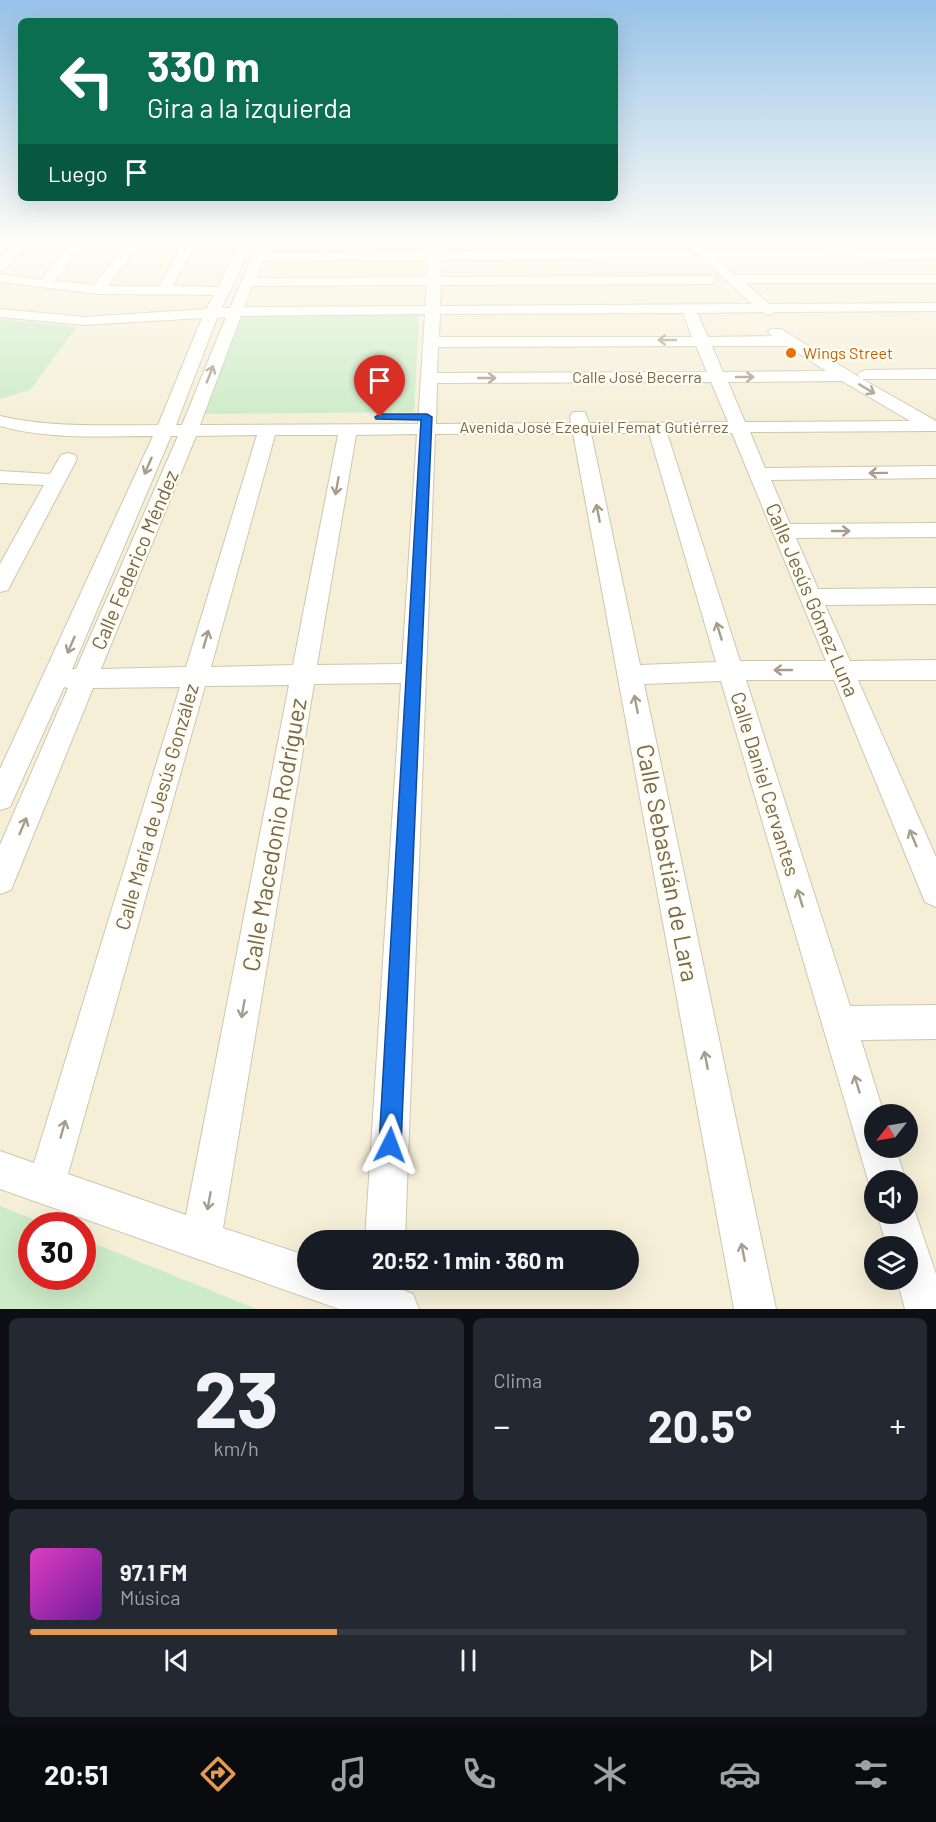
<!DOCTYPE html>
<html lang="es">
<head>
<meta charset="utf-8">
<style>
  :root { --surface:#171b24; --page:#242831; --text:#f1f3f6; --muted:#9ea1a6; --line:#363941; --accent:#e69a4f }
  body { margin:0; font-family:Barlow,sans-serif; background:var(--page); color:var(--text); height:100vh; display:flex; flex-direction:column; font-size:22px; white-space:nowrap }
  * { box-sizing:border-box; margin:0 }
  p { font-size:20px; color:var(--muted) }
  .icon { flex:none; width:33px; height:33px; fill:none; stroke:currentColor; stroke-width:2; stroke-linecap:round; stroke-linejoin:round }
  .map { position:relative; height:1309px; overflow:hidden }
  .details { display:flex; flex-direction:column; gap:9px; padding:9px; background:#0d0f14; flex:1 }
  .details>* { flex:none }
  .guide { position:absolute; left:18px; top:18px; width:600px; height:183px; border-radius:9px; box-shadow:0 6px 24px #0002; background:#0b6e4f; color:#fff; overflow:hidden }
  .needle { width:39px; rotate:239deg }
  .tools { position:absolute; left:864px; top:1104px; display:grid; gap:12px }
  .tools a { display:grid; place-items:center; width:54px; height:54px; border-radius:50%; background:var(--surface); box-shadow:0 6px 24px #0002; font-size:30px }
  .speed { position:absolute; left:18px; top:1212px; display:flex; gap:12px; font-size:30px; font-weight:700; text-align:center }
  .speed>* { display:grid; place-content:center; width:78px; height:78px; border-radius:50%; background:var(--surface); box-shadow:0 6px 24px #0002; line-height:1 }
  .speed .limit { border:9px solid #d22; background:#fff; color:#111 }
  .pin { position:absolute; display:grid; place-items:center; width:51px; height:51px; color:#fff; margin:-62px -26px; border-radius:50% 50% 50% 0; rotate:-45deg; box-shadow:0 0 6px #0007 }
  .pin .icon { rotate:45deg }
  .me { position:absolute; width:66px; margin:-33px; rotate:3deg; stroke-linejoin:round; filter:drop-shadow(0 0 4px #0008) }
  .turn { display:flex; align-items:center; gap:21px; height:126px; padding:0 30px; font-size:27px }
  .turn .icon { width:78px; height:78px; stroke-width:2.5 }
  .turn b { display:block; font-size:42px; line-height:51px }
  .then { display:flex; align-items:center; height:57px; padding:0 30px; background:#0003; gap:12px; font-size:22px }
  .big { font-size:45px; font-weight:700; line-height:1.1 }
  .details .tile { flex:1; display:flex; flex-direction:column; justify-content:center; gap:9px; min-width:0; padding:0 21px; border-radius:9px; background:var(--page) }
  .details .dial { align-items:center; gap:0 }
  .dial b { font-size:78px; line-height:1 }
  .song { display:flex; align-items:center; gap:18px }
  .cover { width:72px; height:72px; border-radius:9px; background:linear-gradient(135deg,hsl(310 70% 55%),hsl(280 70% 35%)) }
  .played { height:6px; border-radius:3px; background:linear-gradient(90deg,var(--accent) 35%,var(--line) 35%) }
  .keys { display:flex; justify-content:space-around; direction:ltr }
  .heat { display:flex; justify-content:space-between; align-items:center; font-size:33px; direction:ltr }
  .details .tiles { flex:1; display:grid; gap:9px; grid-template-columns:1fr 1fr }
  .tile:last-child { grid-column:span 2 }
  .trip { position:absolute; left:297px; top:1230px; width:342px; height:60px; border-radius:30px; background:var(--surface); box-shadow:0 6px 24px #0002; font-weight:700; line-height:60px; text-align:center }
  .tab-bar { display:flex; height:96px; justify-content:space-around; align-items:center; background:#090b0e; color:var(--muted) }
  .tab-bar .icon { width:42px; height:42px }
  .tab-bar .active { color:var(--accent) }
  .tab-bar b { font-size:27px; color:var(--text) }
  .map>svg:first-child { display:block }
</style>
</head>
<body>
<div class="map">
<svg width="936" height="1309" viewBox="0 0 936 1309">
  <rect width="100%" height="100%" fill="#fdfbea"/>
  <path fill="#f5efd8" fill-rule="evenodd" d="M0,240H936V1309H257L83,1239L82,1226L48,1225L0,1206ZM874,1114H908V1148H874ZM874,1180H908V1214H874ZM308,1240H628V1280H308ZM874,1246H908V1280H874Z"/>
  <g fill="#ccebc7">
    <polygon points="419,314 414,412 205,414 242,315"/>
    <polygon points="0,319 77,327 30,390 0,399"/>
    <polygon points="0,1206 48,1225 32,1226 32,1276 82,1276 83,1239 257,1309 0,1309"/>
  </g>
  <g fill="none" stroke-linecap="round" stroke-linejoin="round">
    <defs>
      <g id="minor">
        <polygon points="18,240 31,240 5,269 0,270 0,258"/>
        <path d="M74,240H86L84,243L184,242L186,240H198L173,286L218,287L242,240H254L222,308H230L260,240H272L267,253L429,252L430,240H442V252L686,251L691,252L693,255L691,258L442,260L441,277L711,276L718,280L711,284L441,285L440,306L752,304L682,240H695L707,250L936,251V259L716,258L736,275H936V283H746L769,304L936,303V311L775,312L769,315L762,312L697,313L708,337L772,336L768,332L771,329H781L859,377L858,375L860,372L866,370L936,369V379H862L936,421V431L750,432L765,468L936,466V478L771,480L790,524L936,523V537L796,538L818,589L936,588V604L825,605L850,661L936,660V680H858L936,857V907L925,902L834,680H746L850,1006L936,1005V1039L861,1040L884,1114H874V1148H895L906,1180H874V1194L868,1180L721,681L644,684L776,1309H734L573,433L435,434L405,1240H365L401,683L314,684L223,1228L308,1256V1280H403V1290L413,1294L419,1309H339L0,1189V1151L34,1163L180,687L93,688L11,890L0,894V845L68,688L64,687L10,807L0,810V769L153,436C103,436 49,440 0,426V416C51,428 105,425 158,425L202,318L85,325L0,317V309L85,317L206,309L214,295L98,294L0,282V274L41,280ZM122,250L94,285L54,281L78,251ZM135,250H180L159,286H108ZM428,260L427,277L256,278L263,261ZM427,285L425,306L244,307L252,286ZM683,313L692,337H439L440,314ZM425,314L418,424L200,425L241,316ZM226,317L182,425H176L217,318ZM696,346L707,372L437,373L438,347ZM712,346H787L826,371L723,372ZM842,381L910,421L745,422L728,382ZM711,382L728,422L589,423L585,412H573L570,416L571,423L436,424L437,383ZM591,433H649L716,662L640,665ZM667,433H732L826,661H740ZM417,434L402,664L317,665L356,435ZM257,435L186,667L101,669L196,436ZM275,435H338L293,665L211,667ZM171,436H178L76,669H72ZM289,685L186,1215L68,1174L205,686Z"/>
        <polygon points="68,453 75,455 77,459 11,584 8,590 0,592 0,564 44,485 0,483 0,471 50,474 61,455"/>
        <polygon points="908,1199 911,1200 936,1274 936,1309 905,1309 897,1280 908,1280 908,1246 887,1246 877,1214 908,1214"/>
      </g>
    </defs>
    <use href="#minor" stroke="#cfc6ae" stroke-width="2"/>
    <use href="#minor" fill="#fff" fill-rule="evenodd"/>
  </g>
  <defs><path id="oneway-shaft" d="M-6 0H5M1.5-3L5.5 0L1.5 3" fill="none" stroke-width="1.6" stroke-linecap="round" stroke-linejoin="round" transform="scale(1.5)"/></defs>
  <g stroke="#a79d8b">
    <use href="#oneway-shaft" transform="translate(667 340) rotate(180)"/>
    <use href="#oneway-shaft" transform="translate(210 374) rotate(-69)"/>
    <use href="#oneway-shaft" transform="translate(745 377)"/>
    <use href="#oneway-shaft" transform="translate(487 378)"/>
    <use href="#oneway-shaft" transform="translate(867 389) rotate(31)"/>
    <use href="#oneway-shaft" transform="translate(148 466) rotate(113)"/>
    <use href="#oneway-shaft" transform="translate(878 473) rotate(179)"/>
    <use href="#oneway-shaft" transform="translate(337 486) rotate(100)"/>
    <use href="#oneway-shaft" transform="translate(598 513) rotate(-101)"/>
    <use href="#oneway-shaft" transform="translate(841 531)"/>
    <use href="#oneway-shaft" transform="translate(719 631) rotate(-107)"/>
    <use href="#oneway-shaft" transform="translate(206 639) rotate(-74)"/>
    <use href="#oneway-shaft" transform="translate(71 645) rotate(113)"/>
    <use href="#oneway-shaft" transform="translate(783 670) rotate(180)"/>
    <use href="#oneway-shaft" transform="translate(636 704) rotate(-101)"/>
    <use href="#oneway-shaft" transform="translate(23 826) rotate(-67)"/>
    <use href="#oneway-shaft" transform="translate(913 838) rotate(-113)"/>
    <use href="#oneway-shaft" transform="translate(800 898) rotate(-107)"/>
    <use href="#oneway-shaft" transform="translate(243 1009) rotate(100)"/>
    <use href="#oneway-shaft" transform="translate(706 1060) rotate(-101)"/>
    <use href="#oneway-shaft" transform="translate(857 1084) rotate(-107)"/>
    <use href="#oneway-shaft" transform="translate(63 1129) rotate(-74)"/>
    <use href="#oneway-shaft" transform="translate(209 1201) rotate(100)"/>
    <use href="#oneway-shaft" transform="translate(743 1252) rotate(-101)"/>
  </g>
  <linearGradient id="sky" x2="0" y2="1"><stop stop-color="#97c2e8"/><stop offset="0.57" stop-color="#fefdf6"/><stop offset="1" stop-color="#fefdf6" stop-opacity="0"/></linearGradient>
  <rect width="936" height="423" fill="url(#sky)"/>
  <polygon fill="#1a73e8" stroke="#114b97" stroke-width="1.5" points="380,414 427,414 432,417 401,1145 397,1152 390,1155 383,1152 379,1145 421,420 376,419 375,417"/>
  <circle fill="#e8710a" stroke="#fffdf1" stroke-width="2" cx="791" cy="353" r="6"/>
  <g text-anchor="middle" stroke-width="4.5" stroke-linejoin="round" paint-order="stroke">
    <g font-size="16" fill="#c56008" stroke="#fffdf1" text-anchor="start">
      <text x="803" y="359">Wings Street</text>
    </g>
    <g font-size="16" fill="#78684c" stroke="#fffdf1">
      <text x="637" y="383">Calle José Becerra</text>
      <text x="594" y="433">Avenida José Ezequiel Femat Gutiérrez</text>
    </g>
    <g font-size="20" fill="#78684c" stroke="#fffdf1">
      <text transform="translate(135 560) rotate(-67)" y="7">Calle Federico Méndez</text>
      <text transform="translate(812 600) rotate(67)" y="7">Calle Jesús Gómez Luna</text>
      <text transform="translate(765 784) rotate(73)" y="7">Calle Daniel Cervantes</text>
      <text transform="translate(157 807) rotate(-74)" y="7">Calle María de Jesús González</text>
    </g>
    <g font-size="24" fill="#78684c" stroke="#fffdf1">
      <text transform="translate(275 835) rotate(-80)" y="8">Calle Macedonio Rodríguez</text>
      <text transform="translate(667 863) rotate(79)" y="8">Calle Sebastián de Lara</text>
    </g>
  </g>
</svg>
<div class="tools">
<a><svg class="needle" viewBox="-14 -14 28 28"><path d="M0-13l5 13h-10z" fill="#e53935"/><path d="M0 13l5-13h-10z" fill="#9ea1a6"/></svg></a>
<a><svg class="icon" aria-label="sound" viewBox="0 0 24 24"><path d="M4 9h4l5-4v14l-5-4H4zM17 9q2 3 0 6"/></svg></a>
<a><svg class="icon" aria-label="layers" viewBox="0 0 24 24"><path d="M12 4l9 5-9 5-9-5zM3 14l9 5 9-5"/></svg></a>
</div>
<div class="speed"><div class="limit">30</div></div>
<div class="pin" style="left:380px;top:417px;background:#d93025"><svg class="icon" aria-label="arrive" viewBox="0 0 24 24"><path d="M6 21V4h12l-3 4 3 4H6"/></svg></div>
<svg class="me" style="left:390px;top:1145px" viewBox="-20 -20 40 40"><path d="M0-17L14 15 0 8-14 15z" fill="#1a73e8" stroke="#fff" stroke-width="4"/></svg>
<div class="trip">20:52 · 1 min · 360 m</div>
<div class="guide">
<div class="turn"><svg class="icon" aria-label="left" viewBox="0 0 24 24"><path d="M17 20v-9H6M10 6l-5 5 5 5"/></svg><div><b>330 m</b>Gira a la izquierda</div></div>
<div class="then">Luego<svg class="icon" aria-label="arrive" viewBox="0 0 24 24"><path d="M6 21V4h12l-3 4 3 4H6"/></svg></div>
</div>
</div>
<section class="details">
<div class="tiles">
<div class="tile dial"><b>23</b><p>km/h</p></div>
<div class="tile"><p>Clima</p>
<div class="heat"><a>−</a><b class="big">20.5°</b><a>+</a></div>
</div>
<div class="tile">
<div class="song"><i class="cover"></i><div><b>97.1 FM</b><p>Música</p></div></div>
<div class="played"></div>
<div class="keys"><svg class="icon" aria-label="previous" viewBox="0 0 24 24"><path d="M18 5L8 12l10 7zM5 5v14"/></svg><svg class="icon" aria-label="pause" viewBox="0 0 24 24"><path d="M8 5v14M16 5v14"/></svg><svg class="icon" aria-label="next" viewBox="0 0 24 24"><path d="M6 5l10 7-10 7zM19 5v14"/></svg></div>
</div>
</div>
</section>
<nav class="tab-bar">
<b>20:51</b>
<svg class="icon active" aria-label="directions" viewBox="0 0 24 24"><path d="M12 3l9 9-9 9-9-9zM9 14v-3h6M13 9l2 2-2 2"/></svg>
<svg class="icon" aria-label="music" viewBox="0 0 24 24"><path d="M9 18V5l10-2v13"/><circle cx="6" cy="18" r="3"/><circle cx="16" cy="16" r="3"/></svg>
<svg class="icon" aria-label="phone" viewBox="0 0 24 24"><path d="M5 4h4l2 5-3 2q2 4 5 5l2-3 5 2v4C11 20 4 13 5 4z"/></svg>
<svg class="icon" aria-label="climate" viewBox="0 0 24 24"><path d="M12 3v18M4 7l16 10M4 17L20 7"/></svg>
<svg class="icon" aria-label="car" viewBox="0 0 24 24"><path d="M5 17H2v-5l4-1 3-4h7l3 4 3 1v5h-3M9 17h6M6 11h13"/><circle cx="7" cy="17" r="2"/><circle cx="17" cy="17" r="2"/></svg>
<svg class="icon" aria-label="filters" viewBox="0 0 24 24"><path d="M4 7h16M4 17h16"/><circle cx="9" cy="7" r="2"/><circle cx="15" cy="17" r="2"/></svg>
</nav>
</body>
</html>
